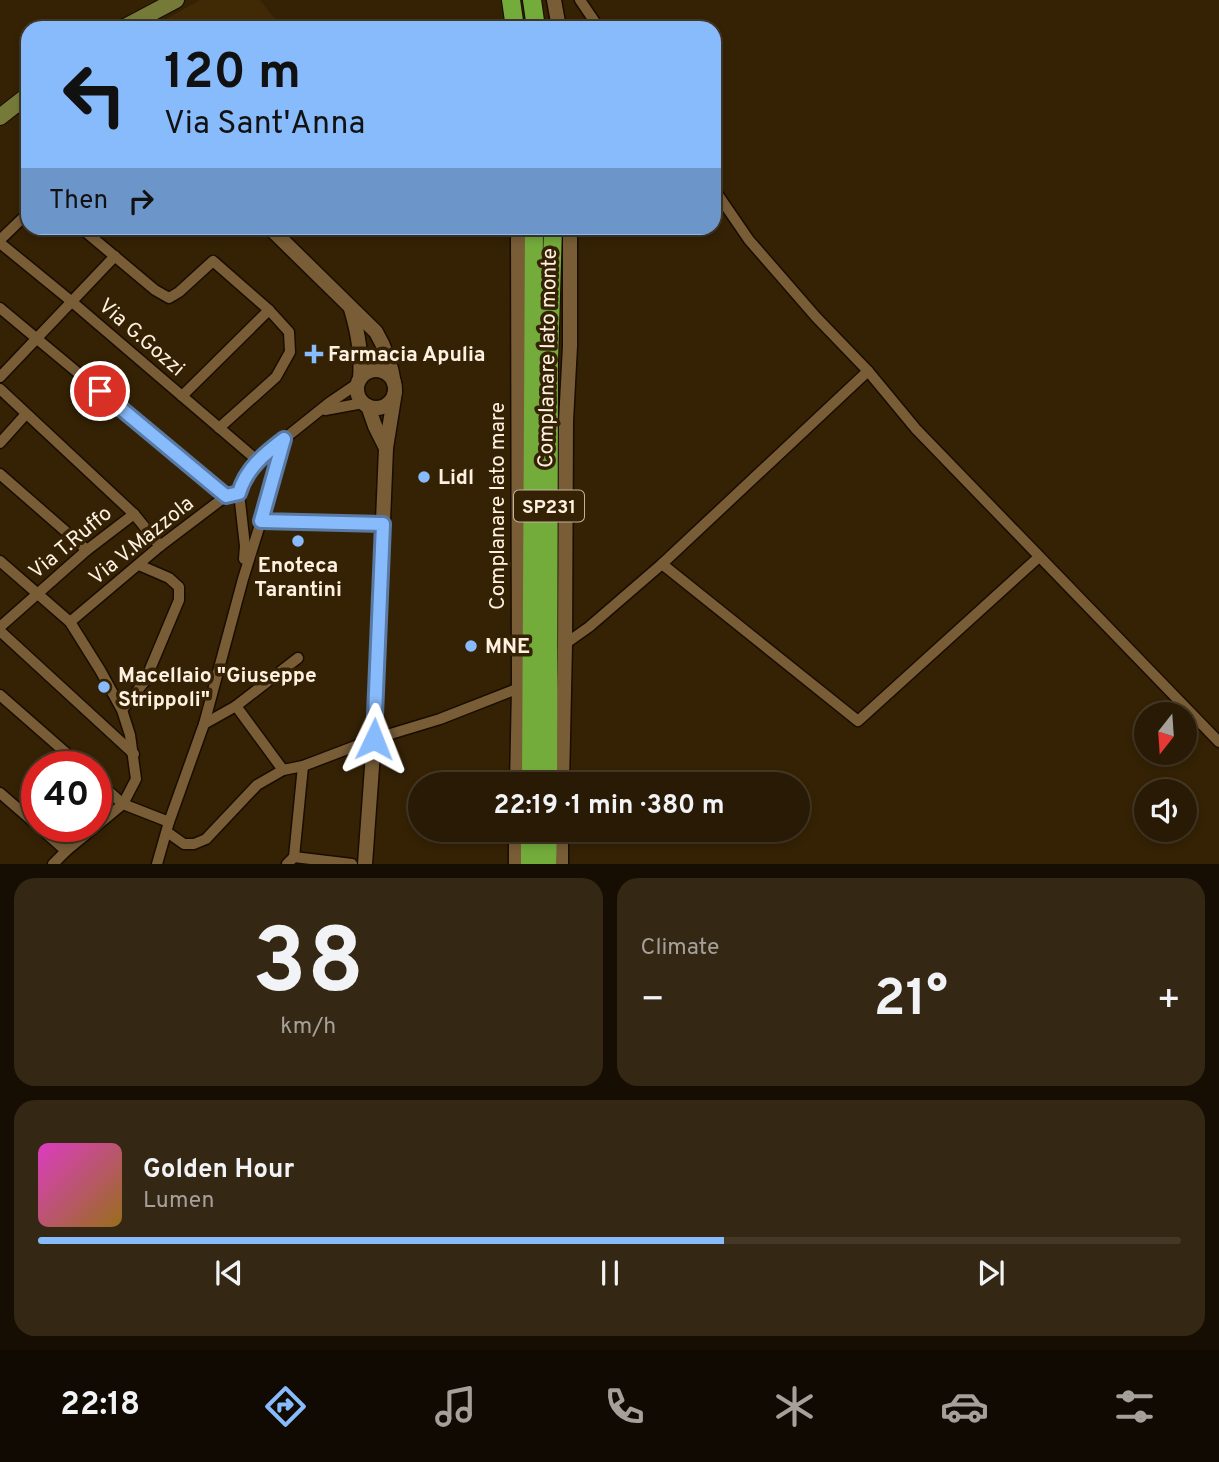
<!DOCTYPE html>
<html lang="en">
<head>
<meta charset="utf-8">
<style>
  :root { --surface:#281a04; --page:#342713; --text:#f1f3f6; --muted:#a5a19a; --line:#443826; --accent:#88bbfc }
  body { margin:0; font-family:Overpass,sans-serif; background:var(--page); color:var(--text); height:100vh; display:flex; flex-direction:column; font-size:26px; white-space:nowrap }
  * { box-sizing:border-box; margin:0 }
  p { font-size:23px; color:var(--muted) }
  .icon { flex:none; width:38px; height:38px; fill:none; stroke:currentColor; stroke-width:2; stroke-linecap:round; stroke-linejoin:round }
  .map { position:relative; height:864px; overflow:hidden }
  .panel { display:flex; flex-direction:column; gap:14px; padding:14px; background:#160e02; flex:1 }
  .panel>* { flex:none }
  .top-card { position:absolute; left:21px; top:21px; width:700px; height:214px; border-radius:21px; box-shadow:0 4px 10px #0003,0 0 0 2px var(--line); background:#88bbfc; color:#111; overflow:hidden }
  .needle { width:46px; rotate:197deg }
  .buttons { position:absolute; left:1134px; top:702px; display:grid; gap:14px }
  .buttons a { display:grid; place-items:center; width:63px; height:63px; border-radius:50%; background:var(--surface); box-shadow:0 4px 10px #0003,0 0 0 2px var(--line); font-size:35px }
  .speed { position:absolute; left:21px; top:751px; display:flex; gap:14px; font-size:35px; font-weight:700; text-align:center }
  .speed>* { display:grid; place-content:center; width:91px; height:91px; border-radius:50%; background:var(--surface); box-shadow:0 4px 10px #0003,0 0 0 2px var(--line); line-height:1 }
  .speed .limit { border:10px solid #d22; background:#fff; color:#111 }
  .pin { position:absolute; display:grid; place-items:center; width:60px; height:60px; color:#fff; margin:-30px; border:4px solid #fff; border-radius:50%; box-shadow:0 2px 7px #0007 }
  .me { position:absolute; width:77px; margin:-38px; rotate:2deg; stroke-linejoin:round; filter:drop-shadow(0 0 5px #0008) }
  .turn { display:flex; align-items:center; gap:24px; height:147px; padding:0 28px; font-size:32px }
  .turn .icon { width:91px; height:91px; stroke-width:2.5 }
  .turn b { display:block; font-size:49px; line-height:60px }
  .then { display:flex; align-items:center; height:66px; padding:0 28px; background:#0003; gap:14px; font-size:26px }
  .big { font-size:52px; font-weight:700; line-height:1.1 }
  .panel .widget { flex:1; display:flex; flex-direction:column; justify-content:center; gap:10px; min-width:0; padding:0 24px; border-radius:21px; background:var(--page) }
  .panel .dial { align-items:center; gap:0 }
  .dial b { font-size:91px; line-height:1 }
  .song { display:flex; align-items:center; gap:21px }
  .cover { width:84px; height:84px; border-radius:10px; background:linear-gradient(135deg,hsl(310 70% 55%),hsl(40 70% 35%)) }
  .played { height:7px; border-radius:4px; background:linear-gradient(90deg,var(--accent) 60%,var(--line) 60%) }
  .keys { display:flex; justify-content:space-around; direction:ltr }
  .heat { display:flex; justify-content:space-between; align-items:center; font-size:38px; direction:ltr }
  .panel .tiles { flex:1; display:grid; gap:14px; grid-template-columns:1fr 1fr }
  .widget:last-child { grid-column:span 2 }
  .trip { position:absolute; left:408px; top:772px; width:402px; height:70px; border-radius:35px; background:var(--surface); box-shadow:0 4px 10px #0003,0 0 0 2px var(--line); font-weight:700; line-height:70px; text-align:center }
  .dock { display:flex; height:112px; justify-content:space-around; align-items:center; background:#100a02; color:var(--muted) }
  .dock .icon { width:49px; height:49px }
  .dock .on { color:var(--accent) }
  .dock b { font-size:32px; color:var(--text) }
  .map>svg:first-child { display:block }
</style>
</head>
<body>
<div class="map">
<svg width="1219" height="864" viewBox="0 0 1219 864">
  <rect width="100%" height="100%" fill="#352205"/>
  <polygon fill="#402a05" points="200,0 260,0 282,28 150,28"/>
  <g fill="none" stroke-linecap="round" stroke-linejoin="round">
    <defs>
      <g id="minor">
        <polyline points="580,0 599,28"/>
        <polyline points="17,104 28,115"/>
        <polyline points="714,189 749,240 816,317 868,371 916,429 1219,742"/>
        <polyline points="81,228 155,290 169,298 179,292 213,261 269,310 289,332 290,352 276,377 219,428"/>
        <polyline points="0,240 28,213"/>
        <polyline points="0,243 71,301 258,461"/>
        <polyline points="0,308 226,496"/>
        <polyline points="0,377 115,256"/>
        <polyline points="0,389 134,514 160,546"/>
        <polyline points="182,396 269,310"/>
        <polyline points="325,410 363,403"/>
        <polyline points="0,443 26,414"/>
        <polyline points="0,474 87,550"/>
        <polyline points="261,521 382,524"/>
        <polyline points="244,559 245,546 239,493 242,481 250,469 269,451 329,403 357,384"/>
        <polyline points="0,561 70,622 100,670 122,710 130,735 136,779 123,804 66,851 53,864"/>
        <polyline points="662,564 858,721 1039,557"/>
        <polyline points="70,622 160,546 226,496 232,495"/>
        <polyline points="0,627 87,550 134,514"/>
        <polyline points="0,631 134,754"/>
        <polyline points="565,644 589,627 662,564 868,371"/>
        <polyline points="0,695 81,766"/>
        <polyline points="236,706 283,770"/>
        <polyline points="122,710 145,681 179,600 179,587 169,578 139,565"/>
        <polyline points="204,724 236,706 298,658"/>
        <polyline points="96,780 123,804 169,822"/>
        <polyline points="0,793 37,825"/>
        <polyline points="38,826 66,851"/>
        <polyline points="167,832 184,844 194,844 206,839 257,785 283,770 303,766 374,739 440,719 519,688"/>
        <polyline points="294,857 352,864"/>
        <polyline points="157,864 169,822 204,724 243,579 267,502 284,439"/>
        <polyline points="287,864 294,857 303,766"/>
      </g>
      <g id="tertiary">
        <polyline points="554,0 559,28"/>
        <path d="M270,228L376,332C386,349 391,364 394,383"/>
        <path d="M351,309C358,332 362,355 360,379"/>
        <circle cx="376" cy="389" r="19"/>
        <polyline points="368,406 375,426 386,448"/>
        <polyline points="517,784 519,688 518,228"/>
        <polyline points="562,784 565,644 566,421 570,346 570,228"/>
        <polyline points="365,864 374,739 386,448 395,392"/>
        <polyline points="516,864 516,830"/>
        <polyline points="561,864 561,830"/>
      </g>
      <g id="secondary">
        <polyline points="123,28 176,0"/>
        <polyline points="0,117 28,95"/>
      </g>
      <g id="trunk">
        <polyline points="511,0 515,28"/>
        <polyline points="532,0 536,28"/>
        <polyline points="531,784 534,228"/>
        <polyline points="548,784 549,362 553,228"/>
        <polyline points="530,864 530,830"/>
        <polyline points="547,864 548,830"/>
      </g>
    </defs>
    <use href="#minor" stroke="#190d00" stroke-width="13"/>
    <use href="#tertiary" stroke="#190d00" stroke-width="17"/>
    <use href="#secondary" stroke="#190d00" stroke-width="18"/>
    <use href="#trunk" stroke="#190d00" stroke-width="20"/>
    <use href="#minor" stroke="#785d37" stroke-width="10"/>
    <use href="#tertiary" stroke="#785d37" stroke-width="14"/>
    <use href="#secondary" stroke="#767a39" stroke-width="16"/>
    <use href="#trunk" stroke="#74ac3c" stroke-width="18"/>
  </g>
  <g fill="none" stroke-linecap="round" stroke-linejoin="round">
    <defs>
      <path id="route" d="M100,391L226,496L239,493C246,469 264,454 284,439L261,521L383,524L374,739"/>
    </defs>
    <use href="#route" stroke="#587aa4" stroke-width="18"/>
    <use href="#route" stroke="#88bbfc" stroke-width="12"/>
  </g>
  <g fill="#88bbfc" stroke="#352205" stroke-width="2.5">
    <path d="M310.5 343.5h7v7h7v7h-7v7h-7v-7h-7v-7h7z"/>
    <circle cx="424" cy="477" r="7"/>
    <circle cx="298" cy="541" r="7"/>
    <circle cx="471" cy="646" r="7"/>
    <circle cx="104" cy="687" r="7"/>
  </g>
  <g text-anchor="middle" stroke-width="7" stroke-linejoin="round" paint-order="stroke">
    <rect fill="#352205" stroke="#c2b39f" stroke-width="2" x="514" y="490.5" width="70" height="31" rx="5"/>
    <g font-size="19" font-weight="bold" fill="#fef1e1">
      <text x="549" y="513">SP231</text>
    </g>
    <g font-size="21" fill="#fef1e1" stroke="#352205">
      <text transform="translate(142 337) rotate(41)" y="7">Via G.Gozzi</text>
      <text transform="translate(547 358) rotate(-89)" y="7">Complanare lato monte</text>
      <text transform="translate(497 506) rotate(-90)" y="7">Complanare lato mare</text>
      <text transform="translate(141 540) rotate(-39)" y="7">Via V.Mazzola</text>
      <text transform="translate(70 542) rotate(-40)" y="7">Via T.Ruffo</text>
    </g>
    <g font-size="21" font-weight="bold" fill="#fef1e1" stroke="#352205" text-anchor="start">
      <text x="328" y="361">Farmacia Apulia</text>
      <text x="438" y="484">Lidl</text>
      <text x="298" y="572" text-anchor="middle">Enoteca<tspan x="298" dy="24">Tarantini</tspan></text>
      <text x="485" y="653">MNE</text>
      <text x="118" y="682">Macellaio "Giuseppe<tspan x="118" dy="24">Strippoli"</tspan></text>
    </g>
  </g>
</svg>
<div class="buttons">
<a><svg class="needle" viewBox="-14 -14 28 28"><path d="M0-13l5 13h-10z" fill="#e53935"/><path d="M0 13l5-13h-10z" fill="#a5a19a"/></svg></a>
<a><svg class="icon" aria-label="sound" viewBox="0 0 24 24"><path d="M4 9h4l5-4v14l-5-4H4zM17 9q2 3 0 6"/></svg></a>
</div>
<div class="speed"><div class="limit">40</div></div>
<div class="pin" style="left:100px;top:391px;background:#d93025"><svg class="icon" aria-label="arrive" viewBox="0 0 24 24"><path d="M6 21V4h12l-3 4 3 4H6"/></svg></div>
<svg class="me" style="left:374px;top:739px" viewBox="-20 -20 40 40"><path d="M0-17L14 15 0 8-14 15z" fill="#88bbfc" stroke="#fff" stroke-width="4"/></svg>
<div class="trip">22:19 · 1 min · 380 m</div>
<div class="top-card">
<div class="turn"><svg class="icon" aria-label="left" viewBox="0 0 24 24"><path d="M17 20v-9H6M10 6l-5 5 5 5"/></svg><div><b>120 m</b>Via Sant'Anna</div></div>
<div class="then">Then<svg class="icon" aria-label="right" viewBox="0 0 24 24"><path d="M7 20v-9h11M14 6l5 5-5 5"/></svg></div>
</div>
</div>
<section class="panel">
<div class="tiles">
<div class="widget dial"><b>38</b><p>km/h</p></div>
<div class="widget"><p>Climate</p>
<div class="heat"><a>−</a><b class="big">21°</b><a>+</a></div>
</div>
<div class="widget">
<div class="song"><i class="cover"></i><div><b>Golden Hour</b><p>Lumen</p></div></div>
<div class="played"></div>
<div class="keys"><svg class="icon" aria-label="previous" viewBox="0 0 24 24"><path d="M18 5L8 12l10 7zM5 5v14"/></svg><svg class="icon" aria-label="pause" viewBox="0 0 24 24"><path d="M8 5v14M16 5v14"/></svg><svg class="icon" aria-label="next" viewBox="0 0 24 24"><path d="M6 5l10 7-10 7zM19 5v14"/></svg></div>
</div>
</div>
</section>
<nav class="dock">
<b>22:18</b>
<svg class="icon on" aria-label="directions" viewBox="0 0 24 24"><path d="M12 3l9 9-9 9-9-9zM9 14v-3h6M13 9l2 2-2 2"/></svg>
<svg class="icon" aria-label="music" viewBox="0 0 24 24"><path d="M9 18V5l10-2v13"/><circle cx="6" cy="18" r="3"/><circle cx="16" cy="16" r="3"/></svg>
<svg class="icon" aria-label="phone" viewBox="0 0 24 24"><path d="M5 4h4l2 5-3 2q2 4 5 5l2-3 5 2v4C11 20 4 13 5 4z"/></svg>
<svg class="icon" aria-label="climate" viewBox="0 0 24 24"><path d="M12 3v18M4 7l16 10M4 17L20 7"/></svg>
<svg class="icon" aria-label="car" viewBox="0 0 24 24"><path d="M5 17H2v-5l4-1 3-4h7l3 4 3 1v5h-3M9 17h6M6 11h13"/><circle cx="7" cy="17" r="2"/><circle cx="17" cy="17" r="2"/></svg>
<svg class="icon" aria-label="filters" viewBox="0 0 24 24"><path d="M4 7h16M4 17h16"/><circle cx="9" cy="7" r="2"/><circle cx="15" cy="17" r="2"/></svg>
</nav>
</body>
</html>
